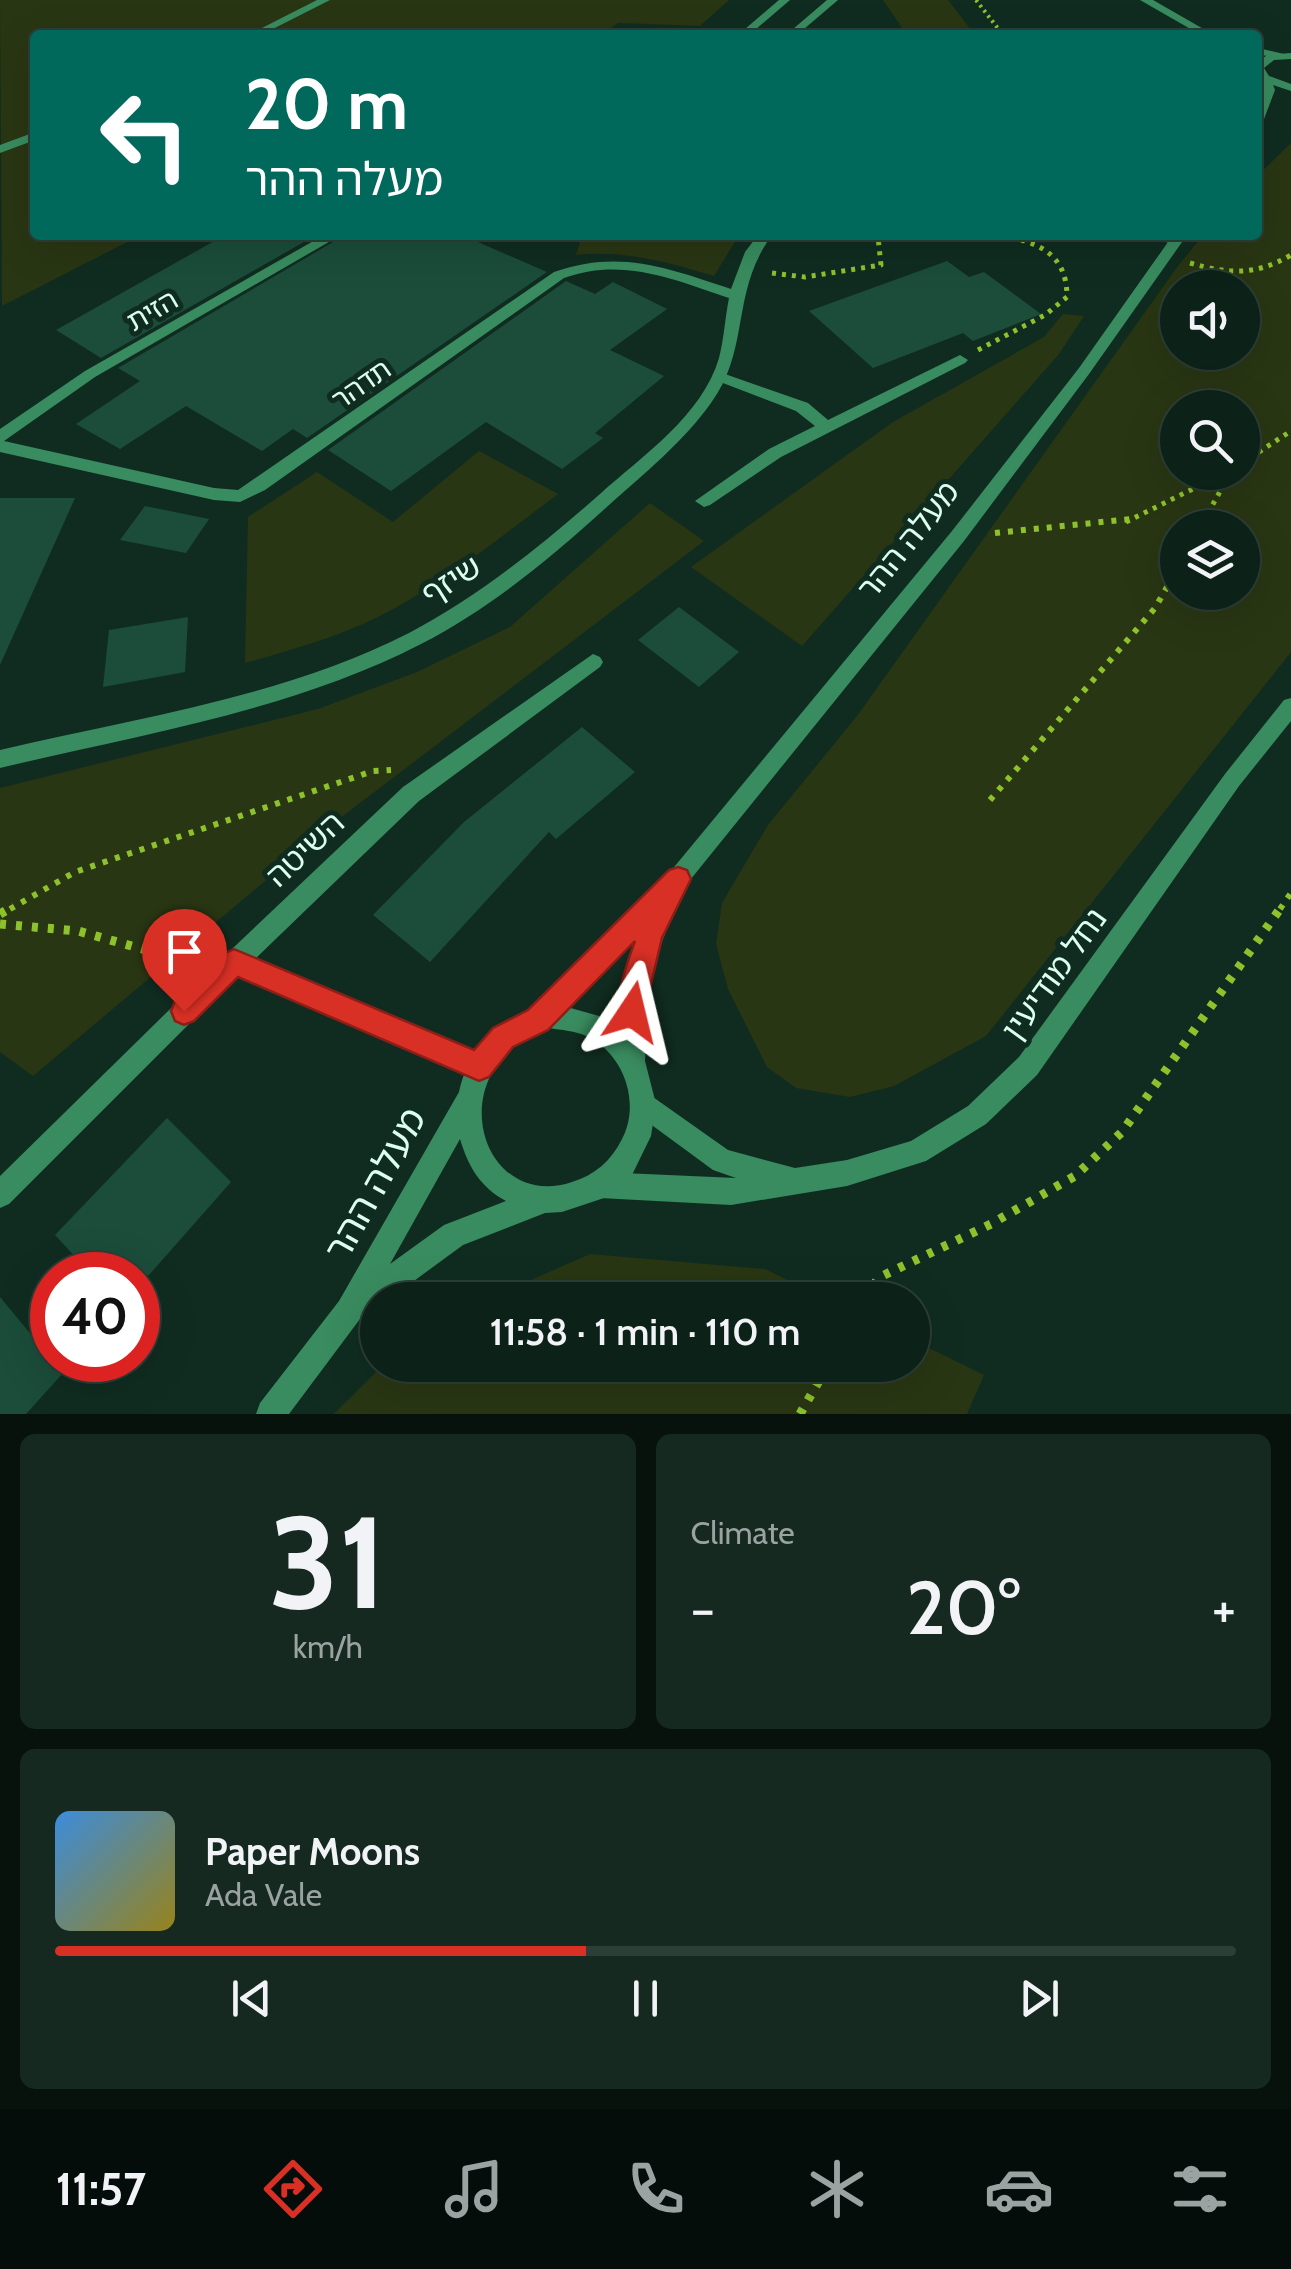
<!DOCTYPE html>
<html lang="en">
<head>
<meta charset="utf-8">
<style>
  :root { --surface:#0c2118; --page:#152921; --text:#f1f3f6; --muted:#9aa3a2; --line:#2c3e37; --accent:#d93025 }
  body { margin:0; font-family:Cabin,"Noto Sans Hebrew",sans-serif; background:var(--page); color:var(--text); height:100vh; display:flex; flex-direction:column; font-size:38px; white-space:nowrap }
  * { box-sizing:border-box; margin:0 }
  p { font-size:32px; color:var(--muted) }
  .icon { flex:none; width:55px; height:55px; fill:none; stroke:currentColor; stroke-width:2; stroke-linecap:round; stroke-linejoin:round }
  .map { position:relative; height:1414px; overflow:hidden }
  .sheet { display:flex; flex-direction:column; gap:20px; padding:20px; background:#07120d; flex:1 }
  .sheet>* { flex:none }
  .guide { position:absolute; left:30px; top:30px; width:1232px; height:210px; border-radius:10px; box-shadow:0 10px 40px #0002,0 0 0 2px var(--line); background:#00695c; color:#fff; overflow:hidden }
  .controls { position:absolute; left:1160px; top:270px; display:grid; gap:20px }
  .controls a { display:grid; place-items:center; width:100px; height:100px; border-radius:50%; background:var(--surface); box-shadow:0 10px 40px #0002,0 0 0 2px var(--line); font-size:50px }
  .speed { position:absolute; left:30px; top:1252px; display:flex; gap:20px; font-size:50px; font-weight:700; text-align:center }
  .speed>* { display:grid; place-content:center; width:130px; height:130px; border-radius:50%; background:var(--surface); box-shadow:0 10px 40px #0002,0 0 0 2px var(--line); line-height:1 }
  .speed .limit { border:15px solid #d22; background:#fff; color:#111 }
  .pin { position:absolute; display:grid; place-items:center; width:85px; height:85px; color:#fff; margin:-102px -42px; border-radius:50% 50% 50% 0; rotate:-45deg; box-shadow:0 0 10px #0007 }
  .pin .icon { rotate:45deg }
  .me { position:absolute; width:110px; margin:-55px; rotate:10deg; stroke-linejoin:round; filter:drop-shadow(0 0 8px #0008) }
  .turn { display:flex; align-items:center; gap:35px; height:210px; padding:0 50px; font-size:45px }
  .turn .icon { width:130px; height:130px; stroke-width:2.5 }
  .turn b { display:block; font-size:70px; line-height:85px }
  .big { font-size:75px; font-weight:600; line-height:1.1 }
  .sheet .card { flex:1; display:flex; flex-direction:column; justify-content:center; gap:15px; min-width:0; padding:0 35px; border-radius:15px; background:var(--page) }
  .sheet .dial { align-items:center; gap:0 }
  .dial b { font-size:130px; line-height:1 }
  .song { display:flex; align-items:center; gap:30px }
  .cover { width:120px; height:120px; border-radius:15px; background:linear-gradient(135deg,hsl(210 70% 55%),hsl(50 70% 35%)) }
  .played { height:10px; border-radius:5px; background:linear-gradient(90deg,var(--accent) 45%,var(--line) 45%) }
  .keys { display:flex; justify-content:space-around; direction:ltr }
  .heat { display:flex; justify-content:space-between; align-items:center; font-size:55px; direction:ltr }
  .sheet .tiles { flex:1; display:grid; gap:20px; grid-template-columns:1fr 1fr }
  .card:last-child { grid-column:span 2 }
  .trip { position:absolute; left:360px; top:1282px; width:570px; height:100px; border-radius:50px; background:var(--surface); box-shadow:0 10px 40px #0002,0 0 0 2px var(--line); font-weight:600; line-height:100px; text-align:center }
  .tabs { display:flex; height:160px; justify-content:space-around; align-items:center; background:#050d0a; color:var(--muted) }
  .tabs .icon { width:70px; height:70px }
  .tabs .selected { color:var(--accent) }
  .tabs b { font-size:45px; color:var(--text) }
  .map>svg:first-child { display:block }
</style>
</head>
<body>
<div class="map">
<svg width="1291" height="1414" viewBox="0 0 1291 1414">
  <rect width="100%" height="100%" fill="#102c20"/>
  <g fill="#293613" fill-rule="evenodd">
    <polygon points="0,0 729,0 700,26 618,23 600,35 35,35 35,235 141,235 2,306"/>
    <polygon points="883,0 948,0 975,35 907,35"/>
    <path d="M1291,143V652L986,1036L894,1086L850,1097L796,1088L767,1067L728,989L716,944L722,903L768,825L857,716L1178,266L1203,235H1258V175ZM1178,288H1242V352H1178ZM1178,408H1242V472H1178ZM1178,528H1242V592H1178Z"/>
    <path d="M582,235H739L714,276C667,262 626,250 576,255Z"/>
    <polygon points="1063,314 1084,316 1059,354 802,646 691,567 893,422 1044,337"/>
    <path d="M479,451L558,494C500,537 443,585 378,617C335,638 291,650 245,663L248,517L317,472L393,522Z"/>
    <polygon points="650,503 704,541 335,822 33,1076 0,1052 0,788 318,709 417,672 510,627"/>
    <polygon points="590,1254 765,1269 829,1300 486,1300"/>
    <polygon points="913,1340 984,1375 967,1414 334,1414 383,1365 912,1365"/>
  </g>
  <g fill="#1b4d3a">
    <polygon points="225,235 316,235 101,358 56,330"/>
    <polygon points="345,235 462,235 547,272 307,438 293,429 262,451 186,406 120,449 76,424 140,381 118,368"/>
    <polygon points="947,261 969,277 984,272 1041,314 973,341 963,333 873,368 809,311"/>
    <polygon points="566,281 595,294 613,282 667,309 610,350 664,376 595,433 603,438 562,469 486,422 391,491 328,450"/>
    <polygon points="0,498 75,498 0,665"/>
    <polygon points="145,506 209,519 186,553 120,540"/>
    <polygon points="679,607 739,652 699,687 638,640"/>
    <polygon points="188,617 185,672 103,687 109,630"/>
    <polygon points="582,727 635,772 556,839 549,832 430,962 373,915 464,822"/>
    <polygon points="167,1118 231,1182 149,1275 92,1275 55,1235"/>
    <polygon points="0,1297 63,1373 26,1414 0,1414"/>
  </g>
  <g fill="none" stroke-linecap="round" stroke-linejoin="round">
    <polyline stroke="#8dc22c" stroke-width="4" stroke-dasharray="2.5 4" stroke-linecap="butt" points="976,0 1003,35"/>
    <g stroke="#8dc22c" stroke-width="5" stroke-dasharray="4 6" stroke-linecap="butt">
      <path d="M1190,263C1229,274 1255,276 1291,255"/>
      <polyline points="772,273 805,277 881,265 878,237 895,235"/>
      <path d="M978,350L1045,315L1067,297C1067,252 1036,241 996,235"/>
      <polyline points="1242,463 1291,431"/>
      <polyline points="1126,522 1227,472"/>
      <polyline points="1203,522 1231,472"/>
    </g>
    <g stroke="#8dc22c" stroke-width="6" stroke-dasharray="5 8" stroke-linecap="butt">
      <polyline points="1200,528 1205,519"/>
      <polyline points="995,533 1131,519"/>
      <polyline points="990,800 1155,608 1178,568"/>
      <polyline points="10,909 75,872 373,771 391,770"/>
      <polyline points="1280,909 1291,893"/>
    </g>
    <g stroke="#8dc22c" stroke-width="9" stroke-dasharray="6 10" stroke-linecap="butt">
      <polyline points="0,914 14,906"/>
      <polyline points="0,924 78,931 189,962"/>
      <polyline points="866,1300 878,1278 991,1224 1075,1176 1122,1132 1282,906"/>
      <polyline points="800,1414 828,1365"/>
    </g>
    <g fill="#398c5f" fill-rule="evenodd">
      <polygon points="317,0 330,0 261,35 248,35"/>
      <polygon points="779,0 790,0 749,35 738,35"/>
      <polygon points="35,132 35,140 0,153 0,145"/>
      <polygon points="960,355 968,360 965,363 781,457 710,505 704,507 695,501 769,449 815,426 796,411 715,380 715,374 725,374 808,403 828,420"/>
    </g>
    <g fill="#398c5f" fill-rule="evenodd">
      <polygon points="827,0 838,0 797,35 786,35"/>
      <polygon points="1140,0 1153,0 1214,35 1201,35"/>
      <polygon points="1258,48 1284,54 1285,56 1280,59 1258,54"/>
      <path d="M324,235H341L95,377L4,441L214,488L238,490L554,272C620,249 667,268 731,289L745,252L758,235H772C730,292 751,348 711,403C683,442 645,473 609,505C552,557 491,608 421,644C291,711 141,734 0,768V750C136,718 284,697 409,633C479,596 541,546 600,494C642,456 702,416 719,358C724,339 725,318 729,298C673,279 622,257 564,278L265,490L240,502L214,500L0,452V429L85,371Z"/>
      <polygon points="1144,235 1167,235 1182,241 1175,245"/>
      <polygon points="593,654 600,657 603,662 600,667 419,801 255,959 488,1058 492,1067 488,1076 479,1080 238,975 9,1204 0,1208 0,1176 216,964 403,787"/>
      <polygon points="1291,698 1291,721 1239,786 1037,1075 986,1124 926,1161 847,1186 731,1205 600,1198 591,1194 587,1185 591,1176 600,1172 736,1178 713,1170 634,1112 630,1103 634,1094 643,1090 728,1150 795,1168 847,1160 911,1141 968,1106 1019,1057 1225,774 1284,700"/>
    </g>
    <g fill="#398c5f" fill-rule="evenodd">
      <polygon points="1291,53 1291,59 1274,60 1264,68 1269,76 1291,84 1291,91 1273,85 1275,90 1264,119 1258,122 1258,105 1263,90 1258,75 1258,62 1267,55"/>
      <path d="M1173,235H1187L1089,374L964,541L682,890L657,955L648,993L645,1061L656,1104L651,1136L632,1175L607,1197L562,1212L545,1213L463,1245L388,1300H378V1308L360,1319L289,1414H256L260,1403L339,1301L459,1092C468,1051 492,1027 530,1011L670,872L952,531L1079,368ZM643,930L628,973L621,1030L599,1016L567,1007ZM549,1028C561,1030 576,1031 586,1036C624,1053 641,1103 622,1139C611,1161 595,1175 572,1182C479,1213 437,1066 549,1028ZM460,1139C468,1166 480,1187 506,1201L444,1225L390,1264Z"/>
    </g>
  </g>
  <path fill="#d93025" stroke="#8d1f18" stroke-width="2.5" d="M678,867L687,870L691,879L662,938L642,1022L632,1026L623,1022C613,997 627,964 635,941L548,1030L513,1047L489,1077L479,1081L238,977L194,1021L184,1025L175,1021L171,1011L175,1001L225,953L234,949L474,1050L493,1028L528,1010L669,870Z"/>
  <g text-anchor="middle" stroke-width="10" stroke-linejoin="round" paint-order="stroke">
    <g font-size="28" fill="#dbffee" stroke="#102c20">
      <text transform="translate(152 310) rotate(-30)" y="10">הזית</text>
      <text transform="translate(361 384) rotate(-35)" y="10">תדהר</text>
    </g>
    <g font-size="32" fill="#dbffee" stroke="#102c20">
      <text transform="translate(908 540) rotate(-51)" y="11">מעלה ההר</text>
      <text transform="translate(451 580) rotate(-32)" y="11">שיזף</text>
      <text transform="translate(305 849) rotate(-43)" y="11">השיטה</text>
      <text transform="translate(1054 974) rotate(-54)" y="11">נחל מודיעין</text>
    </g>
    <g font-size="38" fill="#dbffee" stroke="#102c20">
      <text transform="translate(375 1184) rotate(-61)" y="13">מעלה ההר</text>
    </g>
  </g>
</svg>
<div class="controls">
<a><svg class="icon" aria-label="sound" viewBox="0 0 24 24"><path d="M4 9h4l5-4v14l-5-4H4zM17 9q2 3 0 6"/></svg></a>
<a><svg class="icon" aria-label="search" viewBox="0 0 24 24"><circle cx="10" cy="10" r="6"/><path d="M15 15l6 6"/></svg></a>
<a><svg class="icon" aria-label="layers" viewBox="0 0 24 24"><path d="M12 4l9 5-9 5-9-5zM3 14l9 5 9-5"/></svg></a>
</div>
<div class="speed"><div class="limit">40</div></div>
<div class="pin" style="left:184px;top:1011px;background:#d93025"><svg class="icon" aria-label="arrive" viewBox="0 0 24 24"><path d="M6 21V4h12l-3 4 3 4H6"/></svg></div>
<svg class="me" style="left:632px;top:1012px" viewBox="-20 -20 40 40"><path d="M0-17L14 15 0 8-14 15z" fill="#d93025" stroke="#fff" stroke-width="4"/></svg>
<div class="trip">11:58 · 1 min · 110 m</div>
<div class="guide">
<div class="turn"><svg class="icon" aria-label="left" viewBox="0 0 24 24"><path d="M17 20v-9H6M10 6l-5 5 5 5"/></svg><div><b>20 m</b>מעלה ההר</div></div>
</div>
</div>
<section class="sheet">
<div class="tiles">
<div class="card dial"><b>31</b><p>km/h</p></div>
<div class="card"><p>Climate</p>
<div class="heat"><a>−</a><b class="big">20°</b><a>+</a></div>
</div>
<div class="card">
<div class="song"><i class="cover"></i><div><b>Paper Moons</b><p>Ada Vale</p></div></div>
<div class="played"></div>
<div class="keys"><svg class="icon" aria-label="previous" viewBox="0 0 24 24"><path d="M18 5L8 12l10 7zM5 5v14"/></svg><svg class="icon" aria-label="pause" viewBox="0 0 24 24"><path d="M8 5v14M16 5v14"/></svg><svg class="icon" aria-label="next" viewBox="0 0 24 24"><path d="M6 5l10 7-10 7zM19 5v14"/></svg></div>
</div>
</div>
</section>
<nav class="tabs">
<b>11:57</b>
<svg class="icon selected" aria-label="directions" viewBox="0 0 24 24"><path d="M12 3l9 9-9 9-9-9zM9 14v-3h6M13 9l2 2-2 2"/></svg>
<svg class="icon" aria-label="music" viewBox="0 0 24 24"><path d="M9 18V5l10-2v13"/><circle cx="6" cy="18" r="3"/><circle cx="16" cy="16" r="3"/></svg>
<svg class="icon" aria-label="phone" viewBox="0 0 24 24"><path d="M5 4h4l2 5-3 2q2 4 5 5l2-3 5 2v4C11 20 4 13 5 4z"/></svg>
<svg class="icon" aria-label="climate" viewBox="0 0 24 24"><path d="M12 3v18M4 7l16 10M4 17L20 7"/></svg>
<svg class="icon" aria-label="car" viewBox="0 0 24 24"><path d="M5 17H2v-5l4-1 3-4h7l3 4 3 1v5h-3M9 17h6M6 11h13"/><circle cx="7" cy="17" r="2"/><circle cx="17" cy="17" r="2"/></svg>
<svg class="icon" aria-label="filters" viewBox="0 0 24 24"><path d="M4 7h16M4 17h16"/><circle cx="9" cy="7" r="2"/><circle cx="15" cy="17" r="2"/></svg>
</nav>
</body>
</html>
